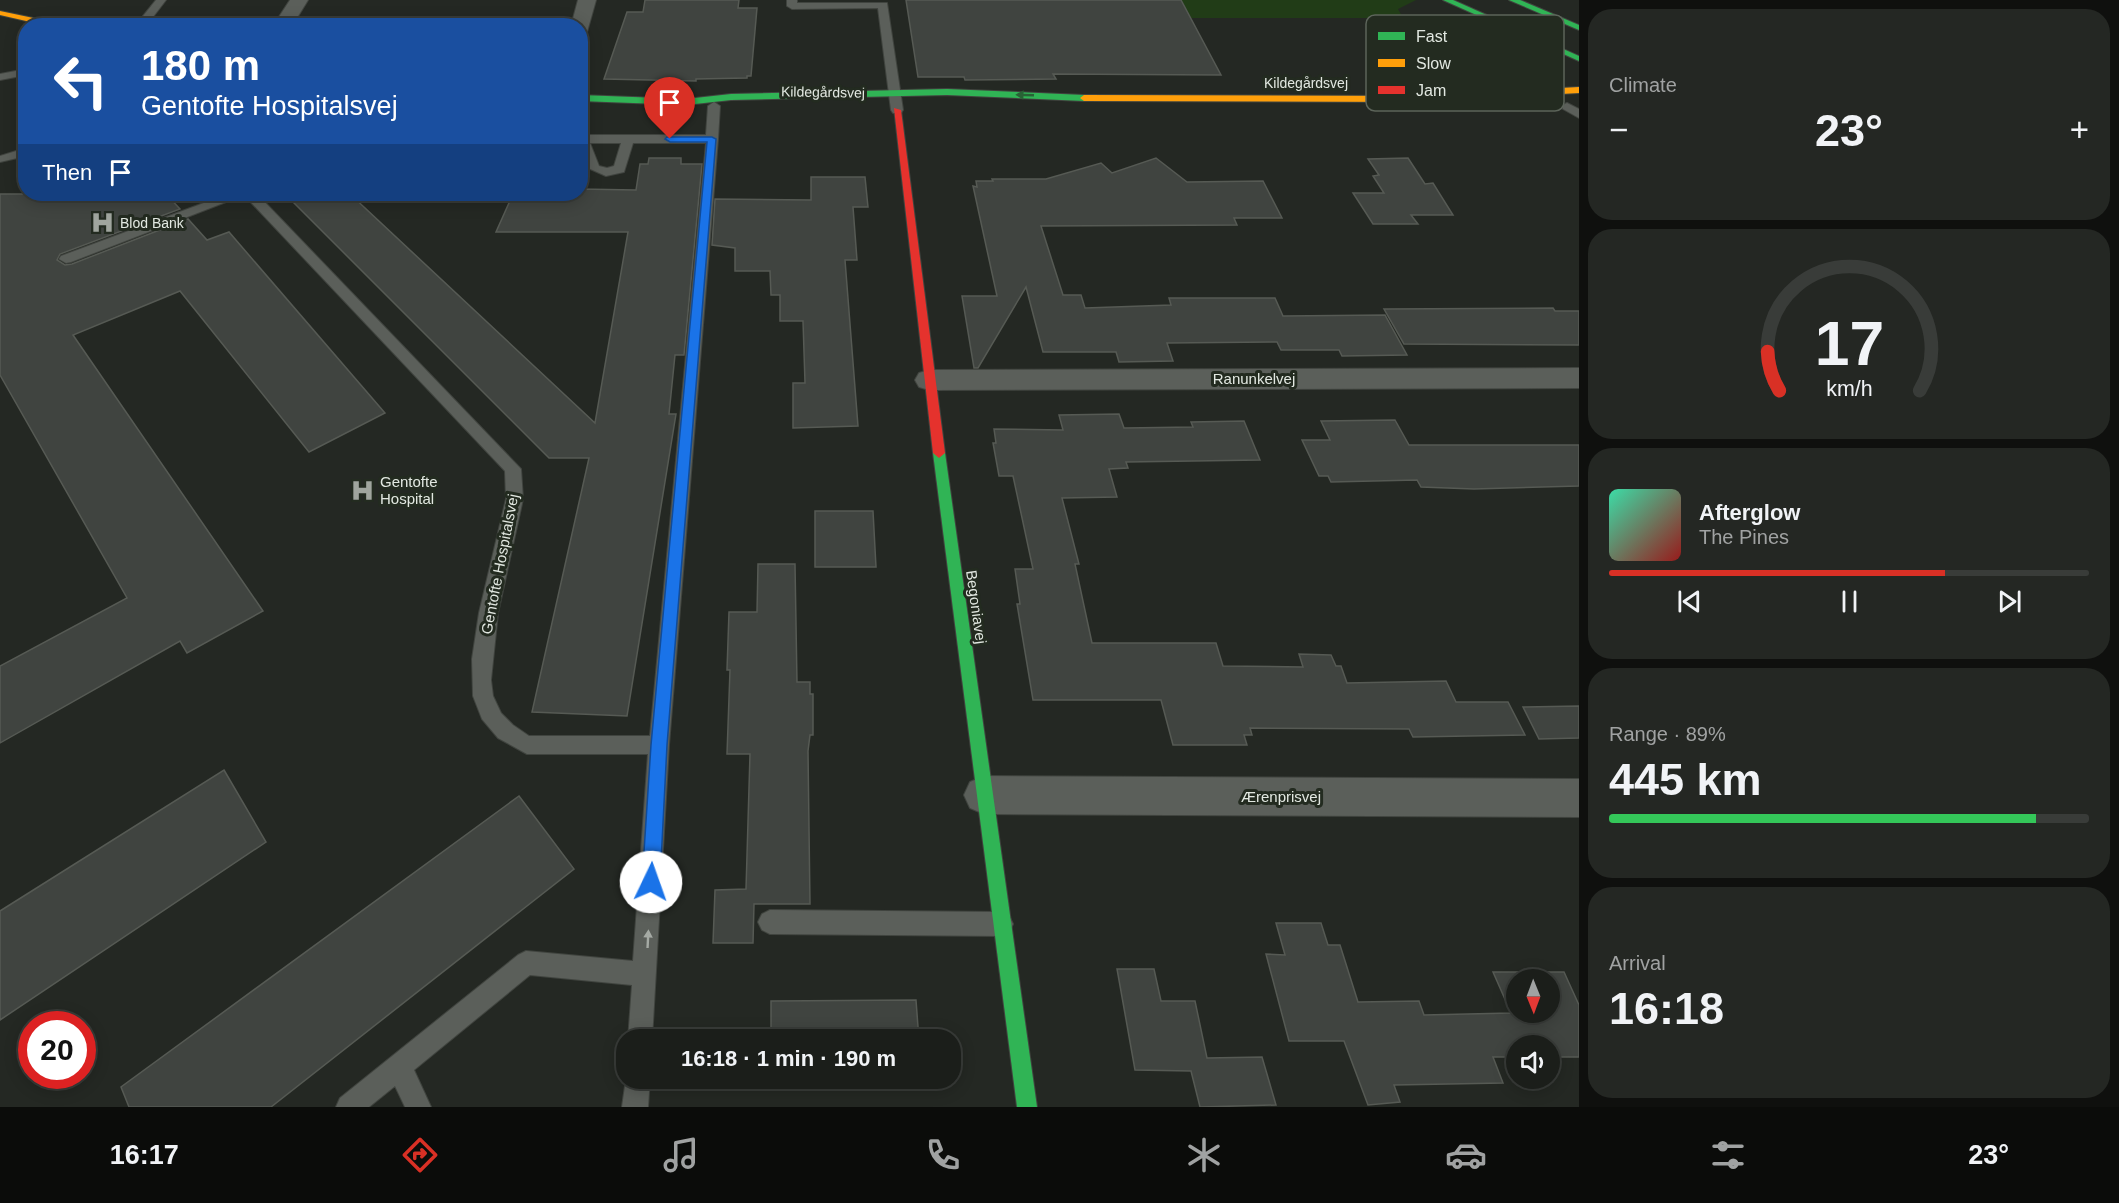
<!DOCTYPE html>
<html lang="en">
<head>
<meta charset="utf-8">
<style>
  :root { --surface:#1b1e1a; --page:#242723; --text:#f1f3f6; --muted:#a0a2a2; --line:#393c39; --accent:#d93025 }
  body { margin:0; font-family:Arial,sans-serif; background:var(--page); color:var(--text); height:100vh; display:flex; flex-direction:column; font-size:22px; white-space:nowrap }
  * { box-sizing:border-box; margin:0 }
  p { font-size:20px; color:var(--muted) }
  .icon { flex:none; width:33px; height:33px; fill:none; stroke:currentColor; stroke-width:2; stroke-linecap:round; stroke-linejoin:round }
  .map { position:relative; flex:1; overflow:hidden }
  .panel { display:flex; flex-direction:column; gap:9px; padding:9px; background:#0f100e; width:540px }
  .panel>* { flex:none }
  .guide { position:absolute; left:18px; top:18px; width:570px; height:183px; border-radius:24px; box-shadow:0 3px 15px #0003,0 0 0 2px var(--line); background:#1a4fa0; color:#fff; overflow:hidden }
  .needle { width:39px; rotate:179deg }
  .tools { position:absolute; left:1506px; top:969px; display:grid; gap:12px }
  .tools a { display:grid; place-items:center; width:54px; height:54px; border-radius:50%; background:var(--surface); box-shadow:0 3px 15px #0003,0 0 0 2px var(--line); font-size:30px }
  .speed { position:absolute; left:18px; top:1011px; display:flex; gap:12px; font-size:30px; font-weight:700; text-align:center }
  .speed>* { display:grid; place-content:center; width:78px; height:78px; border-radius:50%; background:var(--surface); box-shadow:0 3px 15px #0003,0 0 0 2px var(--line); line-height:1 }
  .speed .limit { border:9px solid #d22; background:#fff; color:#111 }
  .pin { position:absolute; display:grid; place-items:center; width:51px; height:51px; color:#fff; margin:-62px -26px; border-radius:50% 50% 50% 0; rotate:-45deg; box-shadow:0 0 6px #0007 }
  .pin .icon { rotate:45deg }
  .me { position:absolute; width:66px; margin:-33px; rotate:3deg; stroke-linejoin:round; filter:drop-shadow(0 0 4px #0008) }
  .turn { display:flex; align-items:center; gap:21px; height:126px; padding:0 24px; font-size:27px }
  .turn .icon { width:78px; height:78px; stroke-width:2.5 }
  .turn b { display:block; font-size:42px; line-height:51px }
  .then { display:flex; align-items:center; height:57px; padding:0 24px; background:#0003; gap:12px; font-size:22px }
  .big { font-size:45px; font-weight:700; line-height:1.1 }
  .panel .tile { flex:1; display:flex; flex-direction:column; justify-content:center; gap:9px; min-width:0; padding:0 21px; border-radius:24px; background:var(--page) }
  .panel .dial { align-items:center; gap:0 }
  .dial svg { height:156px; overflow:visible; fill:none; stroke:var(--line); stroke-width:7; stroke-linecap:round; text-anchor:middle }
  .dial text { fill:var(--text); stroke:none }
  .song { display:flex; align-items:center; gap:18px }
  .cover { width:72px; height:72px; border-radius:9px; background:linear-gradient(135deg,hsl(160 70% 55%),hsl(0 70% 35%)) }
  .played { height:6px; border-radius:3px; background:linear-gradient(90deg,var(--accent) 70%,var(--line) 70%) }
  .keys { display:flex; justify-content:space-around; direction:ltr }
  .heat { display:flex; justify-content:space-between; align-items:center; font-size:33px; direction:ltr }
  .charge { height:9px; border-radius:4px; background:linear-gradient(90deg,#34c759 89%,var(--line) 0) }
  .trip { position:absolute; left:616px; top:1029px; width:345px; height:60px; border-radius:24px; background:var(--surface); box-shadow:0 3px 15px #0003,0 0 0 2px var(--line); font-weight:700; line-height:60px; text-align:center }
  .tabs { display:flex; height:96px; justify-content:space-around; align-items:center; background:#0b0c0a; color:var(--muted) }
  .tabs .icon { width:42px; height:42px }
  .tabs .active { color:var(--accent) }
  .tabs b { font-size:27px; color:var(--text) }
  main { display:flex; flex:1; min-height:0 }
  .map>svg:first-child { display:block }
</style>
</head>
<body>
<main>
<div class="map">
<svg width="1579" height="1107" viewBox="0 0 1579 1107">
  <rect width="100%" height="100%" fill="#242823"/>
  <polygon fill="#213c17" points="1181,0 1416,0 1398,9 1403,18 1191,18"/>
  <g fill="#404440" stroke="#565a54" stroke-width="1.5" fill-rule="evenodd">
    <polygon points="645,0 739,0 738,8 757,8 751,76 747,76 747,78 696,79 696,81 604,79 627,12 643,12"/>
    <polygon points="906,0 1181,0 1221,75 1053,74 1056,79 965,80 964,77 918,77"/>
    <polygon points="649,158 681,158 681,164 702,164 684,355 675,355 669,414 676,414 627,716 532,712 589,458 549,458 285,194 350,194 595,423 628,232 496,232 513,194 580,194 580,189 636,190 640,164 648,164"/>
    <polygon points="1156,158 1187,182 1263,181 1282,218 1234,218 1237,225 1041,226 1063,295 1081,295 1085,308 1171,305 1169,298 1275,298 1283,316 1385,315 1407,355 1342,356 1339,350 1281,350 1277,342 1167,343 1173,361 1119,362 1116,352 1043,352 1026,287 978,368 974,368 962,296 997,296 973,186 977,187 976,181 993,181 992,179 1046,179 1101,163 1112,173"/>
    <polygon points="1408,158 1425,184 1433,183 1453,215 1411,215 1418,224 1373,224 1353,193 1384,193 1373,176 1379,175 1368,159"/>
    <polygon points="811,177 865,177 868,207 853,207 857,260 845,260 858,426 793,428 793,383 805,383 803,321 780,321 780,295 771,295 770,271 735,271 735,248 712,245 715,199 811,200"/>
    <polygon points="0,194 166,194 180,209 60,254 57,260 65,265 72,264 188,219 207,240 229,232 385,413 309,452 180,291 73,335 263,611 187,653 180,641 0,743 0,666 127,598 0,375"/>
    <polygon points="1553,308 1555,311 1579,311 1579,345 1404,344 1384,309"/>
    <polygon points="1119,414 1124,428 1193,427 1191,422 1244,421 1260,460 1126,462 1128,468 1109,469 1117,497 1062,498 1079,564 1075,564 1092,643 1216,643 1223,666 1303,667 1299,654 1331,655 1336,666 1341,666 1347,683 1446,681 1456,702 1508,702 1525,735 1413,737 1409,729 1250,728 1252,735 1244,735 1247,745 1173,745 1161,700 1033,700 1017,604 1020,604 1015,569 1033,569 1013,476 999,476 993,443 996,443 994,429 1063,430 1059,415"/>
    <polygon points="1395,420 1409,445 1579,445 1579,486 1474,489 1421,487 1417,480 1331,482 1328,476 1319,476 1302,440 1330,440 1321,421"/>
    <polygon points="815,511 873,511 876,567 815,567"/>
    <polygon points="758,564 795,564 797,682 810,682 810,694 813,694 813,735 810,735 808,751 810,904 754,904 753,943 713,943 715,890 746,889 750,754 727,754 730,670 727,670 729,612 757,612"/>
    <polygon points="1579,706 1579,738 1539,739 1523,707"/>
    <polygon points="224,770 266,842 0,1020 0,911"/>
    <polygon points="519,796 574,869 271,1107 129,1107 121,1087"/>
    <path d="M1276,923H1321L1328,945H1340L1358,1002L1419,1001L1424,1015L1511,1013L1493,972H1564L1579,1005V1057H1550V1046H1516V1057H1493L1503,1083L1394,1085L1400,1102L1368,1105L1344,1041H1289L1266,954L1285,955ZM1516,980H1550V1012H1516Z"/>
    <polygon points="1117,969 1154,969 1161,1001 1195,1001 1207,1058 1262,1057 1276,1105 1200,1107 1191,1071 1135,1070"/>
    <polygon points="916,1000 919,1040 771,1040 771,1001"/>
    <polygon points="771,1078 849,1078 849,1083 771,1084"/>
  </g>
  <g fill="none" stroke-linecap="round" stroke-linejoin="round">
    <defs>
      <g id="lane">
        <polygon points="156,0 166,0 146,26 135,26"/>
        <polygon points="787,0 797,0 797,3 887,3 903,110 901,113 893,113 891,110 878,8 792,9 787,6"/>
        <polygon points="1502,22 1507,25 1506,27 1487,36 1535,90 1535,94 1527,94 1475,35"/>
        <polygon points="1442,57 1446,58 1446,62 1397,64 1421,99 1415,102 1411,101 1383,61 1389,58"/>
        <polygon points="26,69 26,75 0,80 0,74"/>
        <path d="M714,102L720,106L718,139L669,745L652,1040H628L632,985L530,975L414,1070L431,1107H405L395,1086L369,1107H336L340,1098L518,955L526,951L633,961L648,754H527L498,738L482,719L473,696L472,659L479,613L506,499L505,471L244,195L71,262L66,263L59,259L61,256L228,194H257L521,469L523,499L498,613L491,680L493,696L501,713L513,725L529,736H650L706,143H633L624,172L606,176L588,168L580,150V135H706L708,106ZM590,143H621L614,166L607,168L599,166Z"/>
        <polygon points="1567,103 1579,109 1579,118 1563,109 1563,105"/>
        <polygon points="26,148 26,156 0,162 0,156"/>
        <polygon points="770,910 1001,912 1009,916 1013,924 1009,932 1001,936 770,934 762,930 758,922 762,914"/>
        <polygon points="627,1072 627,1078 650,1078 648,1107 622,1107"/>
      </g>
      <g id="street">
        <polygon points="290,0 308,0 292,26 273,26"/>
        <polygon points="578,0 596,0 587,32 580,34 580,26 571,26"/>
        <polygon points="1579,368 1579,388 929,390 919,387 915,380 919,373 929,370"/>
        <polygon points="984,776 1579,779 1579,817 984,814 970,808 964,795 970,782"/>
      </g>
      <g id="fast">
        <polygon points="1443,0 1453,0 1579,56 1579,61"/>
        <polygon points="1509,0 1520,0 1579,25 1579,30"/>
        <polygon points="947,89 1084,95 1088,98 1084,101 947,95 731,100 686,105 580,101 580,95 686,99 731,94"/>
        <polygon points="939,448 945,453 1037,1107 1017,1107 933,453"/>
      </g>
      <g id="slow">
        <polygon points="0,11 62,24 66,26 48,26 0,15"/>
        <polygon points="1579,87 1579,93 1415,102 1084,101 1080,98 1084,95 1415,96"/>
      </g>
      <polygon id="jam" points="894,108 901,110 945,453 939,458 933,453"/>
    </defs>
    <use href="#lane" stroke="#40443f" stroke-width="2"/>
    <use href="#street" stroke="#40443f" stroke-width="2"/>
    <use href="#fast" stroke="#40443f" stroke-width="2"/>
    <use href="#slow" stroke="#40443f" stroke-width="2"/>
    <use href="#jam" stroke="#40443f" stroke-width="2"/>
    <use href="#lane" fill="#5b5f5a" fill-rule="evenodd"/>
    <use href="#street" fill="#5b5f5a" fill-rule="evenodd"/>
    <use href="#fast" fill="#30b455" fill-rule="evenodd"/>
    <use href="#slow" fill="#ff9f0a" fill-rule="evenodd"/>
    <use href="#jam" fill="#e5322d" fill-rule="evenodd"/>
  </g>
  <defs><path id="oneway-solid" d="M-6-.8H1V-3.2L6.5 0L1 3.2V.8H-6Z" transform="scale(1.5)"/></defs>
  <use fill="#286235" href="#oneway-solid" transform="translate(1025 95) rotate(-178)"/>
  <use fill="#a5aaa4" href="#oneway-solid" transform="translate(648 939) rotate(-87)"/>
  <polygon fill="#1a73e8" stroke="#114b97" stroke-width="1.5" points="667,137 712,137 716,139 667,745 660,882 657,888 651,891 645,888 642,882 651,745 707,142 670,142 665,139"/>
  <defs>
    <symbol id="hospital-bare" viewBox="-9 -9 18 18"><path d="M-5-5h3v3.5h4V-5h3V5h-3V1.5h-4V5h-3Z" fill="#a0a59e" stroke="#232b20" stroke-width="2.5" paint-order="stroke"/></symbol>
  </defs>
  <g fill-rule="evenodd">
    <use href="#hospital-bare" x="86" y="206" width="33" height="33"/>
    <use href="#hospital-bare" x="346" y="474" width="33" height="33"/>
  </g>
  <g text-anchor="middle" stroke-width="6" stroke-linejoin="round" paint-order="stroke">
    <g font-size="14" fill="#e2e8e1" stroke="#232b20">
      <text x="1306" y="88">Kildegårdsvej</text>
      <text transform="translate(823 92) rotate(1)" y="5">Kildegårdsvej</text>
    </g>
    <g font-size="14" fill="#e2e8e1" stroke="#232b20" text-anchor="start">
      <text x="120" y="228">Blod Bank</text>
    </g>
    <g font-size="15" fill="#e2e8e1" stroke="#232b20">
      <text x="1254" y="384">Ranunkelvej</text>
      <text transform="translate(500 564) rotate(-79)" y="5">Gentofte Hospitalsvej</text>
      <text transform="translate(976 607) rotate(82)" y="5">Begoniavej</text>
      <text x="1281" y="802">Ærenprisvej</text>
    </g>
    <g font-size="15" fill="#e2e8e1" stroke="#232b20" text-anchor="start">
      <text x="380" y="487">Gentofte<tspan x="380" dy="17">Hospital</tspan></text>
    </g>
  </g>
  <rect x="1366" y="15" width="198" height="96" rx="9" fill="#232b20" stroke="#5c645a" stroke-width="1.5"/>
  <rect x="1378" y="32" width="27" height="8" fill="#30b455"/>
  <rect x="1378" y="59" width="27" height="8" fill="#ff9f0a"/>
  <rect x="1378" y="86" width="27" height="8" fill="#e5322d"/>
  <g font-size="16" fill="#e2e8e1">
    <text x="1416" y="42">Fast</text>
    <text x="1416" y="69">Slow</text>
    <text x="1416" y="96">Jam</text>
  </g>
</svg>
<div class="tools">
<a><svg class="needle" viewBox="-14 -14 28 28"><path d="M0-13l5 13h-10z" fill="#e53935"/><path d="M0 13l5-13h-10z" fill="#a0a2a2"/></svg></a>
<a><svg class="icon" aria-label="sound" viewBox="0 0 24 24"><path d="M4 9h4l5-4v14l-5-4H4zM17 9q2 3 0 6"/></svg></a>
</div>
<div class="speed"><div class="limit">20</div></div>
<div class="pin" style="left:670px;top:139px;background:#d93025"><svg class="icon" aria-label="arrive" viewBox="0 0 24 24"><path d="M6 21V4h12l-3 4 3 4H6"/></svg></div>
<svg class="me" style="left:651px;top:882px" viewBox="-20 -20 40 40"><circle r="19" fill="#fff"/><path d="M0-13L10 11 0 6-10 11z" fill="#1a73e8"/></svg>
<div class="trip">16:18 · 1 min · 190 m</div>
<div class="guide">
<div class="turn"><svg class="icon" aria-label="left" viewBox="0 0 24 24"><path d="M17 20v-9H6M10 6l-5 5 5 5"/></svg><div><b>180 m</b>Gentofte Hospitalsvej</div></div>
<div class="then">Then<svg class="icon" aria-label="arrive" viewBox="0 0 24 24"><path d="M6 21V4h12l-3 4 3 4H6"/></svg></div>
</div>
</div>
<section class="panel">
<div class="tile"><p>Climate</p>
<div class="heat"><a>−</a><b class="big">23°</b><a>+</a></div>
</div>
<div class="tile dial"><svg viewBox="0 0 100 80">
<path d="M14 69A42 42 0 1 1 86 69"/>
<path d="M14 69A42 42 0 0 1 8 49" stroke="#d93025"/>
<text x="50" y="56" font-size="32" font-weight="700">17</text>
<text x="50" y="72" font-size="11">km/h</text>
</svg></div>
<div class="tile">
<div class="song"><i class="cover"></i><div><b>Afterglow</b><p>The Pines</p></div></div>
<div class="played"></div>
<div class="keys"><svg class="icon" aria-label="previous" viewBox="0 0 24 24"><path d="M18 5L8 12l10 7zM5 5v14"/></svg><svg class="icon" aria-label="pause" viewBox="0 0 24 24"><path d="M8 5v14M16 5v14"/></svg><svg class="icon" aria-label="next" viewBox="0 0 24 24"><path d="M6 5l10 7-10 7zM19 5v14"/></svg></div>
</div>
<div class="tile"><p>Range · 89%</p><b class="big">445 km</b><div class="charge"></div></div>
<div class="tile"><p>Arrival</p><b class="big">16:18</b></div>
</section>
</main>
<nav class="tabs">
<b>16:17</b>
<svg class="icon active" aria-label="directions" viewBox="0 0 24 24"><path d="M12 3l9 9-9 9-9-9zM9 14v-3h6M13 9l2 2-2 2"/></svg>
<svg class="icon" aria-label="music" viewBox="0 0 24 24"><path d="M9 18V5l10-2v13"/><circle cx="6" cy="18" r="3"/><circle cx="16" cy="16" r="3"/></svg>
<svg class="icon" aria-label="phone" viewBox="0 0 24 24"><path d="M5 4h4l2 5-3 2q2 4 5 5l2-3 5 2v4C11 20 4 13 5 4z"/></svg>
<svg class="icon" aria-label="climate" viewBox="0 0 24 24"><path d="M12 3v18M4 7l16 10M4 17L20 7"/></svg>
<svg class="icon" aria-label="car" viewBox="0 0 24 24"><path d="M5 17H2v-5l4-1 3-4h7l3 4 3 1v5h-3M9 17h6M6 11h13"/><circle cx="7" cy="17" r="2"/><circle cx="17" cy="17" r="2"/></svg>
<svg class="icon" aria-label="filters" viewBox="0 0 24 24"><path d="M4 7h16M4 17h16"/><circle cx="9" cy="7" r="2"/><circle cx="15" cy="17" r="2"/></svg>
<b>23°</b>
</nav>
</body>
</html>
